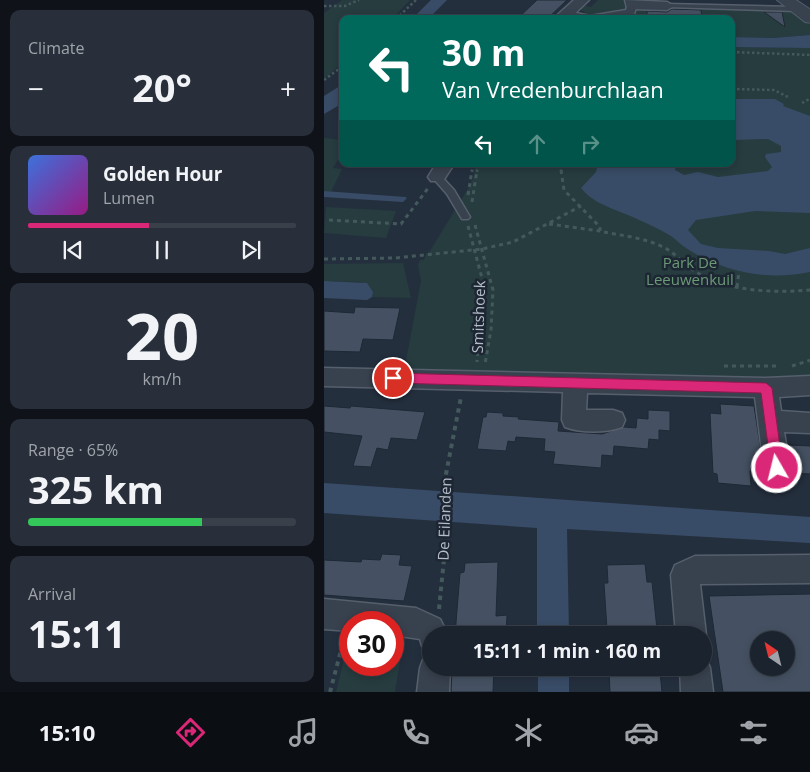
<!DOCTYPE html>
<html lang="en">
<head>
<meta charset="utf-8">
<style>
  :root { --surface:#1b232e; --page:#282f3a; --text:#f1f3f6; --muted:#a0a4aa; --line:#39404a; --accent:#db2777 }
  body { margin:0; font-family:"Open Sans",sans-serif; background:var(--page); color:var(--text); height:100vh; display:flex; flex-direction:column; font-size:19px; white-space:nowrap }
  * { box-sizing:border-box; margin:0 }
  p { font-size:16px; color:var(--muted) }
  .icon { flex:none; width:28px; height:28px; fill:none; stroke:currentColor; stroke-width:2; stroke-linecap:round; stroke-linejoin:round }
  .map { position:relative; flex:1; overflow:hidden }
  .details { display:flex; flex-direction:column; gap:10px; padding:10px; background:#0f1319; width:324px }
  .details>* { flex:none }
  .guide { position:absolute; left:15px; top:15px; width:396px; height:152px; border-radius:10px; box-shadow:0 2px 8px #0003,0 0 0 1px var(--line); background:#00695c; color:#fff; overflow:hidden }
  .needle { width:32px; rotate:325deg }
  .tools { position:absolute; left:426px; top:631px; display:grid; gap:10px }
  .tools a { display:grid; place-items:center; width:45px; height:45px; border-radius:50%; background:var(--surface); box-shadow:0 2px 8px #0003,0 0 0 1px var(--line); font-size:25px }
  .speed { position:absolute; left:15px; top:611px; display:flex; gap:10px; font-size:25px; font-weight:700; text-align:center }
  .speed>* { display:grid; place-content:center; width:65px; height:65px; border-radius:50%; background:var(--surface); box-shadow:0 2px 8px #0003,0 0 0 1px var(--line); line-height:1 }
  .speed .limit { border:8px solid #d22; background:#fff; color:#111 }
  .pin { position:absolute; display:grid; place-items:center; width:42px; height:42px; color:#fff; margin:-21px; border:2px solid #fff; border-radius:50%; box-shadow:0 1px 5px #0007 }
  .me { position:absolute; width:55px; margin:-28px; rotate:352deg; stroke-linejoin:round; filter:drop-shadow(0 0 4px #0008) }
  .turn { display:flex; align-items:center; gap:18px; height:105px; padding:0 20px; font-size:22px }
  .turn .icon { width:65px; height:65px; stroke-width:2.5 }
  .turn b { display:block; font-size:35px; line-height:42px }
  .lanes { display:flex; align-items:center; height:48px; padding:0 20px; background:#0003; justify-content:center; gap:25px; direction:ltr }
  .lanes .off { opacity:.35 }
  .big { font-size:38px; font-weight:700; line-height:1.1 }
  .details .card { flex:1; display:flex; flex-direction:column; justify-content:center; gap:8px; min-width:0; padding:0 18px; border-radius:10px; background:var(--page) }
  .details .dial { align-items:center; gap:0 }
  .dial b { font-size:65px; line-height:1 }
  .song { display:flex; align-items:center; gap:15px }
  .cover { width:60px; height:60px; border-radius:8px; background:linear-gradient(135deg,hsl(220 70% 55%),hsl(310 70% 35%)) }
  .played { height:5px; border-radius:2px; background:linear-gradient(90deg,var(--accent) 45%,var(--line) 45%) }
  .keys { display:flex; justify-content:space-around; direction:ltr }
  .heat { display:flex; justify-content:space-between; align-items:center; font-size:28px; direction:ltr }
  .charge { height:8px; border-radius:4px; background:linear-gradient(90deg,#34c759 65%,var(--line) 0) }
  .trip { position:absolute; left:98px; top:626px; width:290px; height:50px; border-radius:25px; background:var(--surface); box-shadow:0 2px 8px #0003,0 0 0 1px var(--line); font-weight:700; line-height:50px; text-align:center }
  .menu { display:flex; height:80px; justify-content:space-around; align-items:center; background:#0b0e12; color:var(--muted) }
  .menu .icon { width:35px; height:35px }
  .menu .on { color:var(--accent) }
  .menu b { font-size:22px; color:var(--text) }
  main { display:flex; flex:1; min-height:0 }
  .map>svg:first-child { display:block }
</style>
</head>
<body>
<main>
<section class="details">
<div class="card"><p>Climate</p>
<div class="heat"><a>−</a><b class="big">20°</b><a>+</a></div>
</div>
<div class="card">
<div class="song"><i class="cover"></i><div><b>Golden Hour</b><p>Lumen</p></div></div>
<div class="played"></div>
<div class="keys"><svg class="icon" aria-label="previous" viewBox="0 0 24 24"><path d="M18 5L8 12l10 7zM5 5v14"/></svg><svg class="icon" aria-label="pause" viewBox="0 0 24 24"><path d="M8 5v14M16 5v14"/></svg><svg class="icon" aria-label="next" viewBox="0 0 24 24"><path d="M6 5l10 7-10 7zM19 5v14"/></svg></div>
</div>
<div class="card dial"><b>20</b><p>km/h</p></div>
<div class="card"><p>Range · 65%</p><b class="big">325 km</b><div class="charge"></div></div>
<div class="card"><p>Arrival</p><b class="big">15:11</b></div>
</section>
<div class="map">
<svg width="487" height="692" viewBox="0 0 487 692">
  <rect width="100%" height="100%" fill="#242f3e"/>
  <g fill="#263c3f">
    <polygon points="18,0 86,0 68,19 19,19 19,62 0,79 0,13"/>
    <polygon points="274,0 304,0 304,10 266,18 257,16 261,12 254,9 259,5 267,7"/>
    <polygon points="312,7 469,11 486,25 486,35 449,38 408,37 408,19 304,19 311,16"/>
    <polygon points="408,47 486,48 486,376 453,382 80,371 97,281 94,265 96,260 100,260 102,254 106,251 145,187 150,176 151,164 408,164"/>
    <polygon points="0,138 19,140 19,151 9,168 18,169 7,192 0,191"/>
    <polygon points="2,207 72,211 62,238 0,233"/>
    <polygon points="79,263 87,298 48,297 49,292 37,282 0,281 0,264"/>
    <polygon points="22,651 26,651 26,665 69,665 69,654 77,655 71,692 12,692"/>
  </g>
  <g fill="#394c67">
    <polygon points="107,0 123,0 107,16 119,19 88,19"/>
    <polygon points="487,35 486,48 408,47 408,37 449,38"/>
    <polygon points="19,84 19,103 0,114 0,96"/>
    <path d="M408,99H451L460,104L459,106L486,116V213L431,211L372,220L364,230L377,244L394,248L445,251L461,254L486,248V272C443,281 399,272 362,248C357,245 353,240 347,236C337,230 325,224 313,219C295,210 270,205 257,188L272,172L274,164H352L351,170L360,175L374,172L394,177L444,171L448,167L441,157L442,154L457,152V146L444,139L408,140Z"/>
    <polygon points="0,191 81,197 83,198 79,202 0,197"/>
    <polygon points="0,281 43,283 49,292 48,297 43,300 0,298"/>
    <polygon points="0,483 486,517 486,543 243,529 245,635 213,635 213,528 0,513"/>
    <rect x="214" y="668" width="31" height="24"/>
  </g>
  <g fill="#455162" stroke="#1f2835" fill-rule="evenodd">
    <polygon points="213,0 243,0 223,19 193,19"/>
    <polygon points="348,9 377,10 378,19 323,19 323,11 343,12"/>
    <polygon points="440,12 458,12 461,27"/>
    <polygon points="31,307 76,308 69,340 39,339 36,352 0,351 0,311 30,313"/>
    <polygon points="396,404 430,406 440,471 426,471 427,486 394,483 393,474 389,473 386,413 397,414"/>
    <polygon points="0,406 26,408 27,406 101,412 93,440 67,438 64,450 53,448 47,467 29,466 38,436 0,432"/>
    <polygon points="324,410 346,411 346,431 335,430 335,440 325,439 324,449 290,446 289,456 278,455 277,468 229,464 231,452 220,451 221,439 192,437 191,442 184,441 182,451 153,449 159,417 162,417 163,412 179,413 179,416 195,417 194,419 235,422 234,431 278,434 300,427 312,428 313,418 324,419"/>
    <polygon points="464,445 487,446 487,474 466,473 468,468"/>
    <polygon points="58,554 77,555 75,565 88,566 80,601 0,595 0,560 37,562 38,559 56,560"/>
    <polygon points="174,562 172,616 183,615 182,635 131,635 136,573 140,572 141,563"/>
    <polygon points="321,564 323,582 328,582 333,629 327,629 328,635 287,635 286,630 283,630 280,583 284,583 283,565"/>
    <path d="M487,594V692H399L385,596ZM435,640H462V668H435Z"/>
    <polygon points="128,668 170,668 169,692 127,692"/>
    <polygon points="289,668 331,668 331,671 336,671 338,692 286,692 285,672 289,672"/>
  </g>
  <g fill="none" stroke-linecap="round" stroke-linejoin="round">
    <defs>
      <g id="service">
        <polygon points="343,4 473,7 476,9 473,11 341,7 341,5"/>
        <polygon points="113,174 116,175 130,190 146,217 144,219 138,219 123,194 108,177"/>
      </g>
      <path id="pedestrian" d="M308,2L313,5L310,14C294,18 250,25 238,14L243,11L266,16L302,10L304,3Z"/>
      <g id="minor">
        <polygon points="250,0 265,0 245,19 229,19"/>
        <polygon points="301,0 343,2 350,6 343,10 308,9 303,8"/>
        <polygon points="112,164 130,164 119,181 107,181 104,177"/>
        <path d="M0,368L442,378L487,376V395L455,397L457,411L487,413V433L460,432L466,468L462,476L453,479L444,476L440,468L431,397L263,393L262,410H289L298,413L301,420L298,427C282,433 257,433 241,427L238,420L239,392L0,386Z"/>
        <polygon points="487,555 487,583 376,584 382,635 379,643 379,635 352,635 347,575 351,565 371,556"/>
        <polygon points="0,599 92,608 116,619 124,635 106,635 106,649 98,646 96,639 69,635 69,622 26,622 26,631 0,629"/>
        <polygon points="106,655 106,668 126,668 125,692 93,692 96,668 100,657"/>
        <polygon points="379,656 382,657 386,668 389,692 357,692 356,668 379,668"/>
      </g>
      <polygon id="tertiary" points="453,0 472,0 487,10 487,23 481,22"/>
    </defs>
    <use href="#service" stroke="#565f6c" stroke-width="3"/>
    <use href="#pedestrian" stroke="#565f6c" stroke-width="3"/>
    <use href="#minor" stroke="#565f6c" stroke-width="3"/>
    <use href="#tertiary" stroke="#565f6c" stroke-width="2"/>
    <g stroke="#44595c" stroke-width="2.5" stroke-dasharray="2.5 2.5" stroke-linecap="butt">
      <polyline points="0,6 21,6 35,0"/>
      <polyline points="72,19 92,0"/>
      <polyline points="408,52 487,55"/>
      <polyline points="0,80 19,66"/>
      <polyline points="408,89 450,90 466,98"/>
      <polyline points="478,103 487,98"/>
      <polyline points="148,172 149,164"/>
      <polyline points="153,172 154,164"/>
      <polyline points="237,172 238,164"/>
    </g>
    <g stroke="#44595c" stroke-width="3" stroke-dasharray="4 4" stroke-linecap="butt">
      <path d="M237,170L240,190L276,227V231C297,236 319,237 339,247C352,253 360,265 372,272C407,292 448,293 487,290"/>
      <polyline points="144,195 148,170"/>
      <polyline points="148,202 153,170"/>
      <polyline points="5,220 77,224 105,187"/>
      <polyline points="225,224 276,231"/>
      <polyline points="151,225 169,290 167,330 161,364"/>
      <polyline points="144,226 159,282 153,362"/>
      <polyline points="0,259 71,258 158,249 189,242 257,206"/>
      <polyline points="413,287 415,271"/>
      <polyline points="400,366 454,366"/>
      <polyline points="468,366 487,360"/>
    </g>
    <g stroke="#44595c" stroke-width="4" stroke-dasharray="4.5 4.5" stroke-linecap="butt">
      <polyline points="115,609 123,529 121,479 137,397"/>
      <polyline points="6,692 20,639"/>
    </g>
    <use href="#service" fill="#38414e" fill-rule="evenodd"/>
    <use href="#pedestrian" fill="#38414e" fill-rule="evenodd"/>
    <use href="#minor" fill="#38414e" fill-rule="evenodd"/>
    <use href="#tertiary" fill="#38414e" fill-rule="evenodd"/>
  </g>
  <polygon fill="#db2777" stroke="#8e194d" points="69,373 442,383 448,388 459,468 458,472 453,474 448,472 447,468 437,393 69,383 63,378"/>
  <g text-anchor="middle" stroke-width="5" stroke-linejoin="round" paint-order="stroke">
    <g font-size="15" fill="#6b9a76" stroke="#1d2633">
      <text x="366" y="268">Park De<tspan x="366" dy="17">Leeuwenkuil</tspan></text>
    </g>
    <g font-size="15" fill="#b4bcc9" stroke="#1d2633">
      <text transform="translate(155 317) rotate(-88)" y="5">Smitshoek</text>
      <text transform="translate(121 519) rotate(-88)" y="5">De Eilanden</text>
    </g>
  </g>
</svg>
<div class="tools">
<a><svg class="needle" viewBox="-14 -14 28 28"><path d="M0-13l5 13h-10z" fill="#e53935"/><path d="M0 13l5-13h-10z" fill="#a0a4aa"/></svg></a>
</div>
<div class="speed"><div class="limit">30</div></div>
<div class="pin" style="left:69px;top:378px;background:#d93025"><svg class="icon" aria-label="arrive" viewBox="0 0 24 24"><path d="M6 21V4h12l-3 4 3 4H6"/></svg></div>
<svg class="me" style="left:453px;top:468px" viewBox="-20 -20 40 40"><circle r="17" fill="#db2777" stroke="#fff" stroke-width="3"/><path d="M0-11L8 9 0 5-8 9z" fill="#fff"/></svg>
<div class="trip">15:11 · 1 min · 160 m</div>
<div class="guide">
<div class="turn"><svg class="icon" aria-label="left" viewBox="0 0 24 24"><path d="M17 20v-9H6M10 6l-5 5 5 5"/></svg><div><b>30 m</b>Van Vredenburchlaan</div></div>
<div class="lanes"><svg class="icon" aria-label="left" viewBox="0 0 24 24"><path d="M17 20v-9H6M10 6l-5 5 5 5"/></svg><svg class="icon off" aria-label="ahead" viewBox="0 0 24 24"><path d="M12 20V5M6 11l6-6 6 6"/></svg><svg class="icon off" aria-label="right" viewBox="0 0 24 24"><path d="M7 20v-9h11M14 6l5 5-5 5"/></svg></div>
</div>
</div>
</main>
<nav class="menu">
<b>15:10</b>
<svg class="icon on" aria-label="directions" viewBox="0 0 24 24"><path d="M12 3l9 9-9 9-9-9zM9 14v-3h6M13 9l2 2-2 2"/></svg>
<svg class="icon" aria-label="music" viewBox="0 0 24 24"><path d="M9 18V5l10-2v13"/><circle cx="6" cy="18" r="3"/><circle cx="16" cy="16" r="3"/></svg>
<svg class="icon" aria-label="phone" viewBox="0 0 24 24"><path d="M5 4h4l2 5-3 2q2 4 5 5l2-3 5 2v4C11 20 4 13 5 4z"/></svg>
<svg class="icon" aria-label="climate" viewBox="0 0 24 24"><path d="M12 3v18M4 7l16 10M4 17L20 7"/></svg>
<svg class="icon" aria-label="car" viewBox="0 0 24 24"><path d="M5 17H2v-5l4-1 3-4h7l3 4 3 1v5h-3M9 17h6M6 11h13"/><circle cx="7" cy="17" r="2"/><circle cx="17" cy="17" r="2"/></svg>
<svg class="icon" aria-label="filters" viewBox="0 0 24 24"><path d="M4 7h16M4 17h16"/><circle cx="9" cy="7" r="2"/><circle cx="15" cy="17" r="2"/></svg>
</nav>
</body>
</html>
